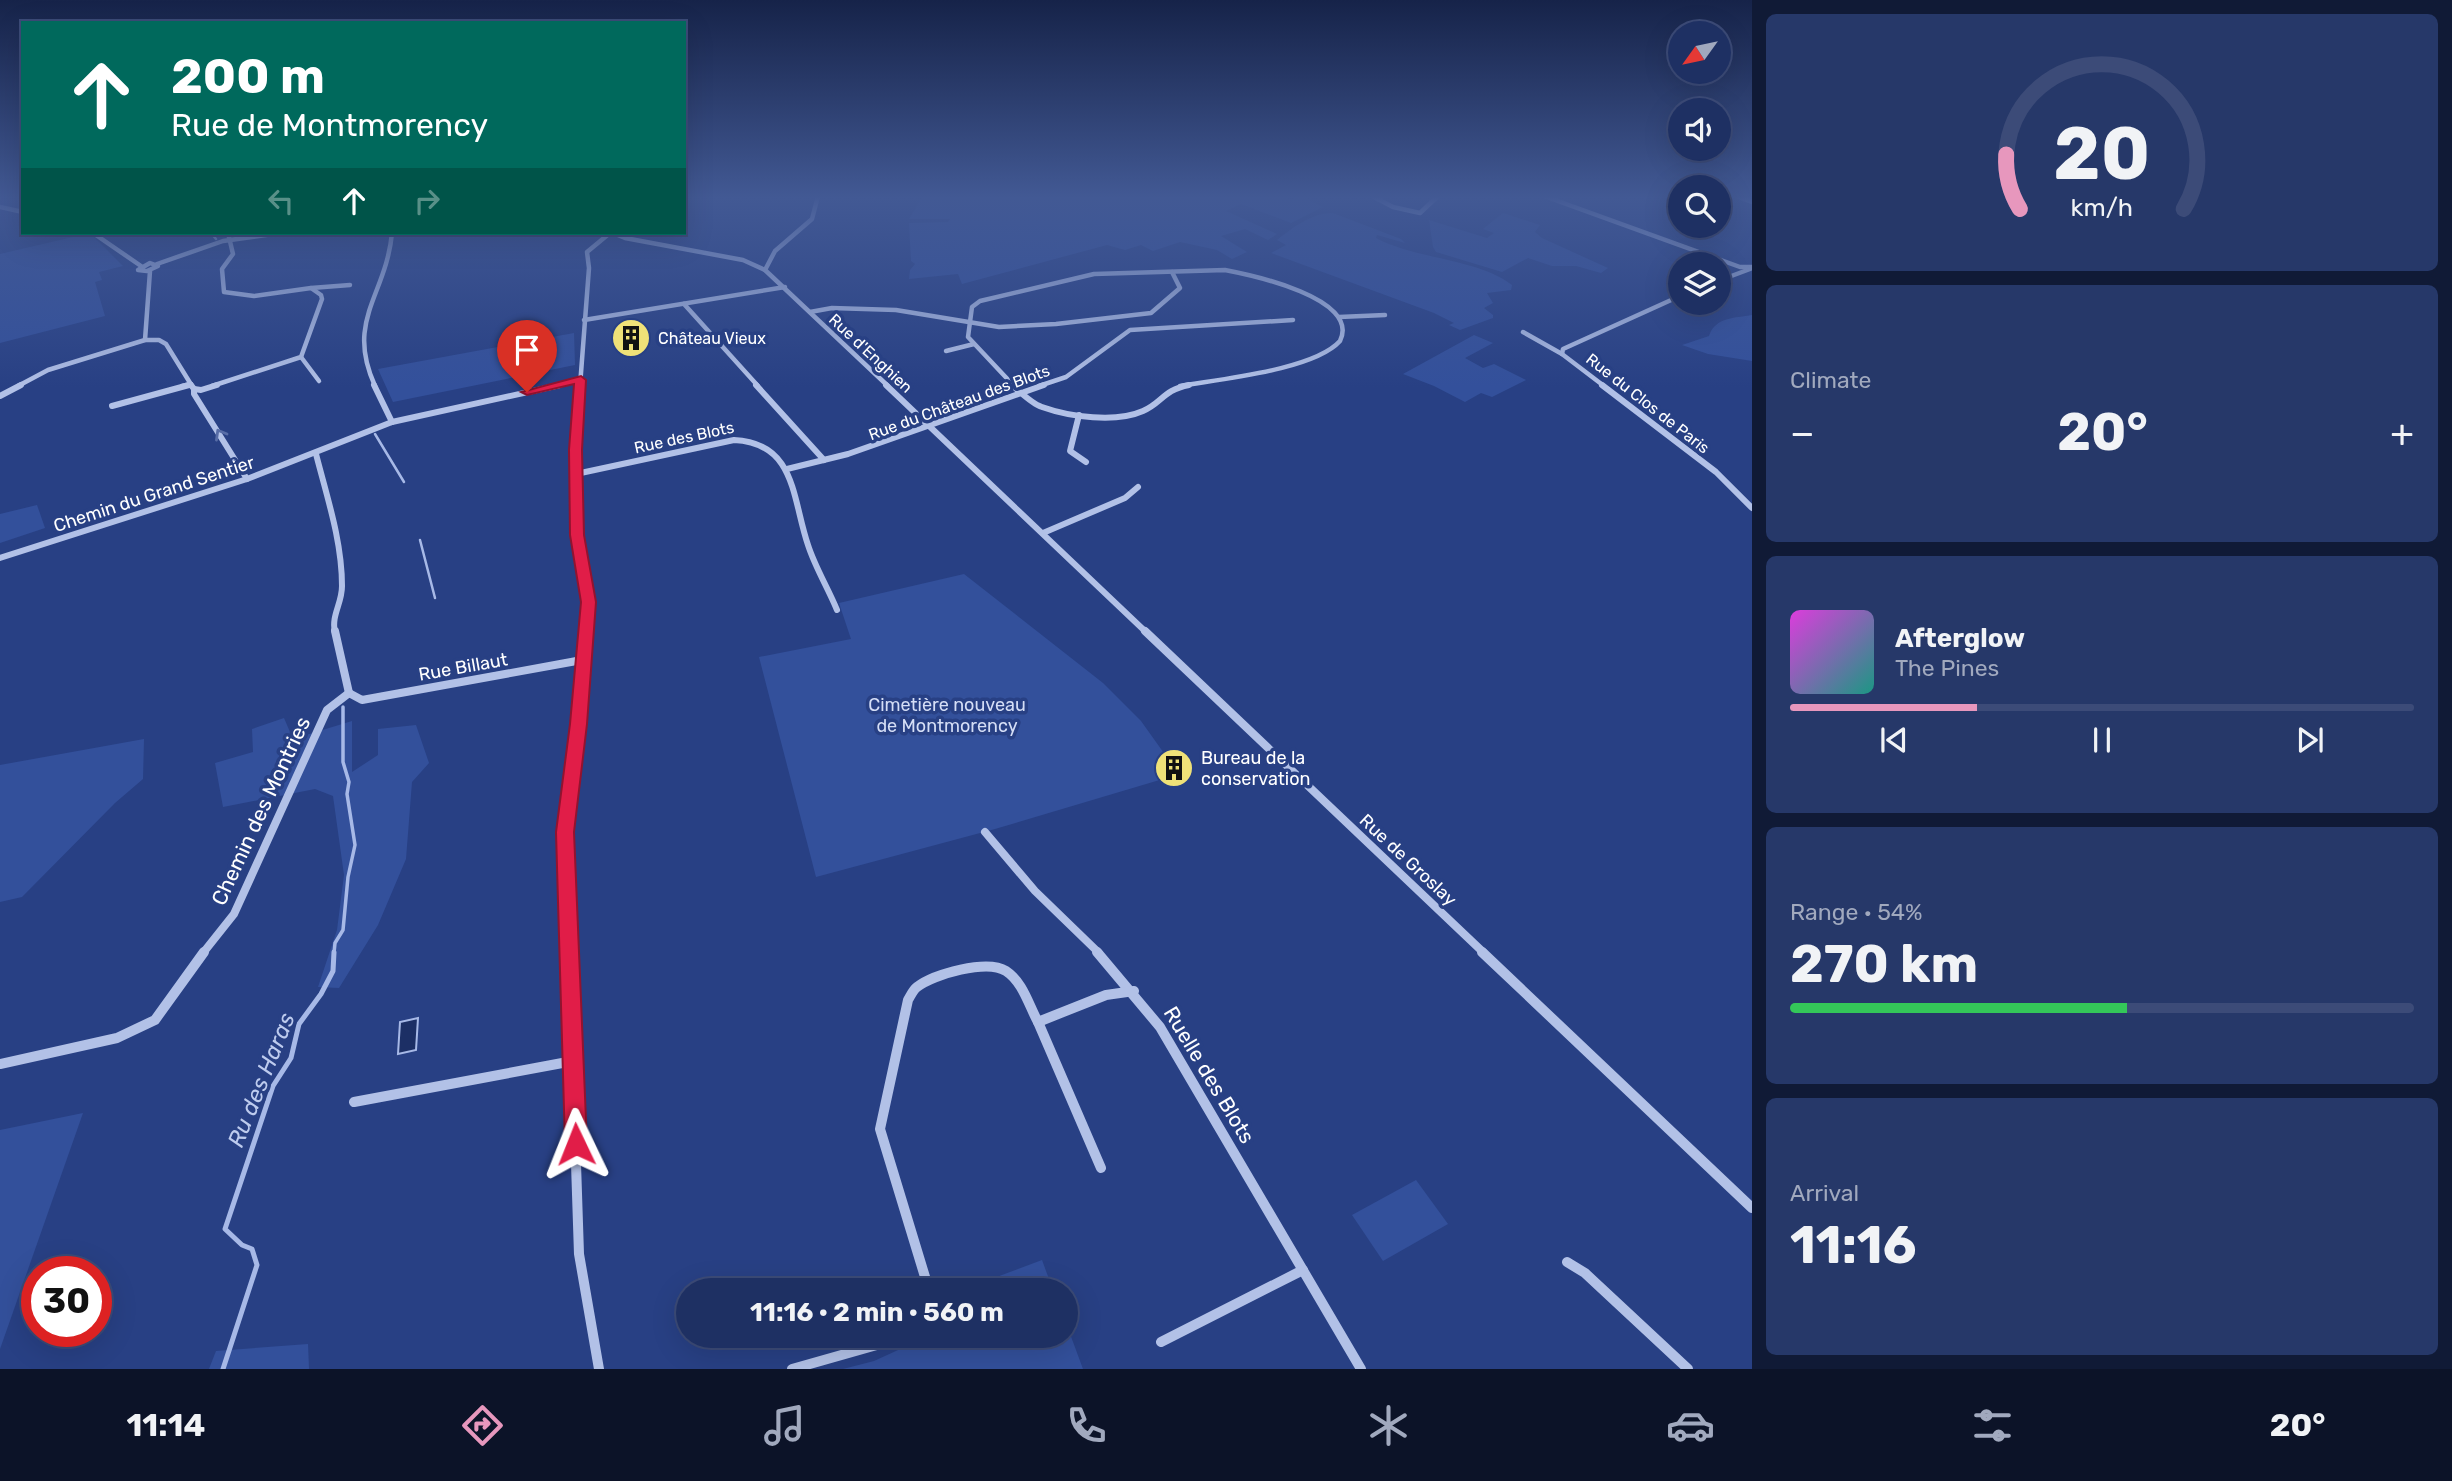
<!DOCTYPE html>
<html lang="en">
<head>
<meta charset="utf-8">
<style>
  :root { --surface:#1e3063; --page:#263869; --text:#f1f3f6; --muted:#a1a9be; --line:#3c4b78; --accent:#e797bd }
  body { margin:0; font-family:Rubik,sans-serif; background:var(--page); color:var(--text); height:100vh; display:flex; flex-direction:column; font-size:26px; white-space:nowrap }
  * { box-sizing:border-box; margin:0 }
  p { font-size:23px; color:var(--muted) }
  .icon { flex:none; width:38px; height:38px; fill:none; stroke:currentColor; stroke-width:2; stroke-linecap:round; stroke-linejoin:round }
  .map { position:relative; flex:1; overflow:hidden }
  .side { display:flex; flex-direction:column; gap:14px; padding:14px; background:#101a36; width:700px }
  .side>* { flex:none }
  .hud { position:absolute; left:21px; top:21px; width:665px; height:214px; border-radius:0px; box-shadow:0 7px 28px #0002,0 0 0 2px var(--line); background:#00695c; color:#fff; overflow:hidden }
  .needle { width:46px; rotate:237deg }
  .buttons { position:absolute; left:1668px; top:21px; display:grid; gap:14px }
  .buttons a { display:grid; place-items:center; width:63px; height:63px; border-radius:50%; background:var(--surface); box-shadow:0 7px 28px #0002,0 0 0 2px var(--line); font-size:35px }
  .speed { position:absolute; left:21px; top:1256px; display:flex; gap:14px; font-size:35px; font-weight:700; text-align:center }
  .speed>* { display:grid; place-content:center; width:91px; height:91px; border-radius:50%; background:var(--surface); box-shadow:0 7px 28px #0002,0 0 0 2px var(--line); line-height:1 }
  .speed .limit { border:10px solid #d22; background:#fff; color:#111 }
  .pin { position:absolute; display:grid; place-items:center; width:60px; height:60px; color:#fff; margin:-72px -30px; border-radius:50% 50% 50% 0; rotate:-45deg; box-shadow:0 0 7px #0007 }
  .pin .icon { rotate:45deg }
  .me { position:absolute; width:77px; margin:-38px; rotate:358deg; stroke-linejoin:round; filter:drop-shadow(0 0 5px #0008) }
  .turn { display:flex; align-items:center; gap:24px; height:147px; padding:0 35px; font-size:32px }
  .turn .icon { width:91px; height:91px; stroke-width:2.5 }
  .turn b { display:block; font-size:49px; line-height:60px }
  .lanes { display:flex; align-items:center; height:66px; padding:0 35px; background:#0003; justify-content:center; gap:35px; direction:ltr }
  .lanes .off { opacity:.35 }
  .big { font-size:52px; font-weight:700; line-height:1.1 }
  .side .tile { flex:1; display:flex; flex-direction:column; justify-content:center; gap:10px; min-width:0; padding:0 24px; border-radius:10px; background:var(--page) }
  .side .dial { align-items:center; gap:0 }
  .dial svg { height:182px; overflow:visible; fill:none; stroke:var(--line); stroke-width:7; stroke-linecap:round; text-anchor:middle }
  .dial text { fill:var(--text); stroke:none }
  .song { display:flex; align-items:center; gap:21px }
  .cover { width:84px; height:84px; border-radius:10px; background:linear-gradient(135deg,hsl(300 70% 55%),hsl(170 70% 35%)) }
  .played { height:7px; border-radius:4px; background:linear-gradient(90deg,var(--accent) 30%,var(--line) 30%) }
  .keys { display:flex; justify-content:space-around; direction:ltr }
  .heat { display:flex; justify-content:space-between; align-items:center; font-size:38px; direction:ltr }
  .charge { height:10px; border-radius:5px; background:linear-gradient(90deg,#34c759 54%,var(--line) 0) }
  .trip { position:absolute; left:676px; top:1278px; width:402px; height:70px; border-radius:35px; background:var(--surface); box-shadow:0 7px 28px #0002,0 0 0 2px var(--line); font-weight:700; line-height:70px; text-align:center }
  .menu { display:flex; height:112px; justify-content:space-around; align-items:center; background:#0c1328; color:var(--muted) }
  .menu .icon { width:49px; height:49px }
  .menu .selected { color:var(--accent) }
  .menu b { font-size:32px; color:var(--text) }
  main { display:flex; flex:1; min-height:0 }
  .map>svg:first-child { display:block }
</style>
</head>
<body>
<main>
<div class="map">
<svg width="1752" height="1369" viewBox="0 0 1752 1369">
  <rect width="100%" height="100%" fill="#284084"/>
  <g fill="#33509b">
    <polygon points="923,196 1281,196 1289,200 1303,197 1323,207 1291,223 1241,204 1226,211 1277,234 1268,240 1245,229 1221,236 1247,252 1232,259 1217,250 1180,242 1153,251 1141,245 1125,250 1107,245 962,284 958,274 909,279 910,270 915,264 911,261 909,223 948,222 950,219 909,219"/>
    <path d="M1333,213L1401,239L1405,243L1377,235L1376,238C1415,259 1479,259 1512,285L1511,290L1487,293L1493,303L1484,308L1493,315V318L1460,330L1449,325L1454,323L1434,313L1271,253L1286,245L1277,240C1292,228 1313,212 1333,213Z"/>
    <polygon points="1503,213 1540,225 1535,232 1542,238 1608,268 1601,273 1576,266 1552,266 1528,258 1502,272 1436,252 1433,247 1429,220 1487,238 1494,233 1483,229"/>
    <polygon points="90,233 123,266 99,272 102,280 95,282 105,316 0,343 0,254"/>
    <path d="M1752,315V361L1708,354L1682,345L1709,336C1715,317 1735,318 1752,315Z"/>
    <polygon points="574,333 575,365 393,402 378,369"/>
    <polygon points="1474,335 1493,343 1465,358 1483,368 1494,364 1526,380 1492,397 1481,393 1465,402 1434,386 1403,374"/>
    <polygon points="37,505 45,528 0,543 0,514"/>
    <polygon points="964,574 1103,683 1141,721 1171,763 1166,766 1173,776 995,829 816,877 759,657 851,639 839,603"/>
    <polygon points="284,718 293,739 352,721 352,772 378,755 378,729 416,725 429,763 412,782 406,859 378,925 339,988 318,987 337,930 344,875 333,796 315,789 223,807 215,763 253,752 252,729"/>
    <polygon points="144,739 143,779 115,803 22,897 0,902 0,765"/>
    <polygon points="83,1113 0,1349 0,1130"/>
    <polygon points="1416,1180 1448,1224 1383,1261 1352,1215"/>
    <polygon points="1042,1260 1053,1290 962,1290"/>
    <polygon points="1066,1323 1083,1369 843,1369 874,1361 931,1335 1066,1335"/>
    <polygon points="308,1344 309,1369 209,1369 216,1351"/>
  </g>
  <polygon fill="#1c2f65" stroke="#a7b9e7" stroke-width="2" points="418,1018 416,1050 398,1054 400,1022"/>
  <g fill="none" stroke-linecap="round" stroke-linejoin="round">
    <g stroke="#a7b9e7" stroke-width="2.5">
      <polyline points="211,233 216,239"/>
      <polyline points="375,434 404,482"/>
      <polyline points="420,540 435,598"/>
    </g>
    <polyline stroke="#a7b9e7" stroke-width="3.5" points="334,953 335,943 343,930 348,877 355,845 347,794 349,782 343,762 343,707"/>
    <polyline stroke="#a7b9e7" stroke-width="5" points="223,1369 257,1265 252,1249 242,1245 225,1229 273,1086 291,1058 299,1024 321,994 333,971 334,952"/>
    <g stroke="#b2c1e7" stroke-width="4.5">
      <polyline points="1372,196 1393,207 1420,213 1438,196"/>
      <polyline points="1544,196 1740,267 1752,267"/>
      <polyline points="1736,196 1752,202"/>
      <polyline points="0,207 23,212"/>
      <polyline points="93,233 141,266"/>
      <polyline points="613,233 625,238 743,260 765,270 888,386"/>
      <polygon points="150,263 158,266 147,271 138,270"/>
      <polyline points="157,264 223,241 280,233"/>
      <polyline points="765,270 775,251 812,219 818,196"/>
      <polyline points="1718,281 1750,269"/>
      <polyline points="311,288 350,285"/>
      <polyline points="684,304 758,386"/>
      <polyline points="810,312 832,308 896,310 999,327 1056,324 1151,313 1180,288 1172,272"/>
      <polyline points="1339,317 1385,315"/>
      <polyline points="584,320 785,287"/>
      <polyline points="1523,332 1562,354"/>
      <polyline points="145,340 150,271"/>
      <polyline points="946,351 974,344"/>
      <polyline points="301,357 319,381"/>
      <polyline points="18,386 48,370 145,340 159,340 166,344 192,386"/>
      <polyline points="182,386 191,384"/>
      <polyline points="212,386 301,357 322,299 321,295 311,288 254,296 224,292 222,269 233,254 228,233"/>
      <path d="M375,386C345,320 386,296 392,233"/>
      <polyline points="552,386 581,380"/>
      <polyline points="580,386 589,268 587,252 610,233"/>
      <path d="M1014,386L968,337L972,307L980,301L1094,274L1225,270C1251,275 1361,298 1340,341C1314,370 1220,379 1180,386"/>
      <polyline points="1039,386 1066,377 1130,330 1293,320"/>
      <polyline points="1604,386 1562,354 1563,349 1680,296"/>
    </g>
    <g stroke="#b2c1e7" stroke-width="6">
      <polyline points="191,385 194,389 201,390 217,385"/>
      <polyline points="374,385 392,422"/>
      <path d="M580,385C576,435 572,486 577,536C581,572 588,596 586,633"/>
      <polyline points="756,385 824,460"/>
      <polyline points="886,385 1147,633"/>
      <path d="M1012,385C1020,392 1032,404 1042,407C1070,417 1116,423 1143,411C1162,403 1163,390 1189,385"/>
      <polyline points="1602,385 1716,472 1752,508"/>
      <polyline points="194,389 194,394 247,479"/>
      <polyline points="0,396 21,385"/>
      <polyline points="112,406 189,385"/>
      <polyline points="1079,415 1070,451 1086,462"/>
      <path d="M316,454C327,497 342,541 342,586C342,604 331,615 335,633"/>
      <polyline points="787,469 848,454 1044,385"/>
      <path d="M576,474L734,440C796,443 792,498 808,545C815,567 828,588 837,610"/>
      <polyline points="1043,533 1125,498 1138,487"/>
      <polyline points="0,558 247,479 392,422 560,385"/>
    </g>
    <g stroke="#b2c1e7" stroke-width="8">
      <polyline points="335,631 349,693"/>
      <polyline points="1145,631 1484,953"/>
      <polyline points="349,693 362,700 582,660"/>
      <polyline points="985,832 1035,891 1099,953"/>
      <polyline points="203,953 234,914 327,710 349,693"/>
      <polyline points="569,953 565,832 579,724 586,631"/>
    </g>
    <g stroke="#b2c1e7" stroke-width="10">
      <polyline points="569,952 579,1254 599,1369"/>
      <polyline points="1097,952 1160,1027 1361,1369"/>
      <polyline points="1482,952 1752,1208"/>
      <polyline points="1038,1022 1101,1168"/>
      <polyline points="0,1064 117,1038 155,1020 204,952"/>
      <polyline points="354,1102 573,1061"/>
      <polyline points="1567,1262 1585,1273 1688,1369"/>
      <path d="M929,1290L880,1129L908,1000C911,995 913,990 917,987C934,974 987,959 1006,971C1023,982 1029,1006 1038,1022L1106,995L1134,991"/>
      <polyline points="1161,1342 1303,1270"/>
      <polyline points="792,1369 912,1335"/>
    </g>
  </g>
  <polygon fill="#31498a" points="619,325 641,343 628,346 621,334"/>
  <polygon fill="#283c70" points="639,334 641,343 628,346 626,337"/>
  <polygon fill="#3955a0" stroke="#283c70" stroke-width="2" points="633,322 639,334 626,337 619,325"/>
  <defs><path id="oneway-chevron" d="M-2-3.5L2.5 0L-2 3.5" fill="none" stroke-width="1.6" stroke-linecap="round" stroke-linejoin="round" transform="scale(1.75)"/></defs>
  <use stroke="#586da7" href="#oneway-chevron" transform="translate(220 434) rotate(-120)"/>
  <linearGradient id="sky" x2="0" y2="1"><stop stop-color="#162349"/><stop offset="0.51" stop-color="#425994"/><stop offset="1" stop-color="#425994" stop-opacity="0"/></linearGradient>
  <rect width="1752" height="387" fill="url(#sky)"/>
  <polygon fill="#e11d48" stroke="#92132f" stroke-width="2" points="581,376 586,380 582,450 584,535 596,602 587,724 574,832 587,1144 584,1152 576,1155 568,1152 565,1144 556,832 570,724 581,602 570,535 569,450 574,384 527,395 521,392"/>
  <defs>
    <symbol id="building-disc" viewBox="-11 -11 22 22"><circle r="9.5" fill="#efe178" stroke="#284084"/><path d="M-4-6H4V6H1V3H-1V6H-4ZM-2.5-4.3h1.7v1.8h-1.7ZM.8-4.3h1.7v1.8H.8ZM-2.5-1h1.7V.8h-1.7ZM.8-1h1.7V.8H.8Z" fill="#111"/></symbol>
  </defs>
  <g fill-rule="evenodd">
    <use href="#building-disc" x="609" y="316" width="44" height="44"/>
    <use href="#building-disc" x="1152" y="746" width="44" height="44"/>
  </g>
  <g text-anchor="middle" stroke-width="7" stroke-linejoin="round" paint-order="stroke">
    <g font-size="16" fill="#fff" stroke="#284084" text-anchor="start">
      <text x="658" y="344">Château Vieux</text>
    </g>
    <g font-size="16" fill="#fff" stroke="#284084">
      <text transform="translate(871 353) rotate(43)" y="6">Rue d'Enghien</text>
      <text transform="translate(959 402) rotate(-20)" y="6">Rue du Château des Blots</text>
      <text transform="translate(1648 403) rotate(38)" y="6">Rue du Clos de Paris</text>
      <text transform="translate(684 437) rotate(-12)" y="6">Rue des Blots</text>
    </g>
    <g font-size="18" fill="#fff" stroke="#284084">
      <text transform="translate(154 494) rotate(-18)" y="6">Chemin du Grand Sentier</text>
      <text transform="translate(463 667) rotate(-10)" y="6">Rue Billaut</text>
      <text transform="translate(1408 860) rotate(43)" y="6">Rue de Groslay</text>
    </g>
    <g font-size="18" fill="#d5def6" stroke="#284084">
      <text x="947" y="711">Cimetière nouveau<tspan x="947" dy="21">de Montmorency</tspan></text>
    </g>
    <g font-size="18" fill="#fff" stroke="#284084" text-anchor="start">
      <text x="1201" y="764">Bureau de la<tspan x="1201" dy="21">conservation</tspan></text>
    </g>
    <g font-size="21" fill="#fff" stroke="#284084">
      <text transform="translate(261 811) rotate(-65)" y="7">Chemin des Montries</text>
      <text transform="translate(1209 1075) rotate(59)" y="7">Ruelle des Blots</text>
    </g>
    <g font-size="23" font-style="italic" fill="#bdcbee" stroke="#284084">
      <text transform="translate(261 1080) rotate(-68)" y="8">Ru des Haras</text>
    </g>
  </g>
</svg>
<div class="buttons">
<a><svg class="needle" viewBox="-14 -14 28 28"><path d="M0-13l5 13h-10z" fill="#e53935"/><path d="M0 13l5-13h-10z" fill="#a1a9be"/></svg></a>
<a><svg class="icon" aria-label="sound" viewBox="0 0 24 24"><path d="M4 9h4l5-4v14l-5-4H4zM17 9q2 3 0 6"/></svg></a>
<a><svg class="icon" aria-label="search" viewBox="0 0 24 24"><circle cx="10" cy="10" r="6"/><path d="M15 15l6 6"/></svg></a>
<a><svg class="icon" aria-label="layers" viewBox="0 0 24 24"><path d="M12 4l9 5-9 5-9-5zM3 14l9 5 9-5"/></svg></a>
</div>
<div class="speed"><div class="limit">30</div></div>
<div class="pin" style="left:527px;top:392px;background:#d93025"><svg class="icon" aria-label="arrive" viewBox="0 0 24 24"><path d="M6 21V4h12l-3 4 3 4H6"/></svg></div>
<svg class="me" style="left:576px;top:1144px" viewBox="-20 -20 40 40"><path d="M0-17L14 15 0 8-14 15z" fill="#e11d48" stroke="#fff" stroke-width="4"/></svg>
<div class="trip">11:16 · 2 min · 560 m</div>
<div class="hud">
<div class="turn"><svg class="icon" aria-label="ahead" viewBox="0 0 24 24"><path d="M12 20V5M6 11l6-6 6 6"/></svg><div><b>200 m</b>Rue de Montmorency</div></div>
<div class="lanes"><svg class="icon off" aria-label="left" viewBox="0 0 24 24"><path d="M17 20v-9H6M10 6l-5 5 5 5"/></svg><svg class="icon" aria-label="ahead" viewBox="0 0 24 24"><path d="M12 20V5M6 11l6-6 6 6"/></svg><svg class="icon off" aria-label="right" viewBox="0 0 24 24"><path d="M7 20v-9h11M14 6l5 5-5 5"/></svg></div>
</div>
</div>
<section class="side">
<div class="tile dial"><svg viewBox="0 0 100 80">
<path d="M14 69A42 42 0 1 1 86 69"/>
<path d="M14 69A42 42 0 0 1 8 45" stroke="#e797bd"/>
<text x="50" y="56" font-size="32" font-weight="700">20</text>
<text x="50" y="72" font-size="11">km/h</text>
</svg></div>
<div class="tile"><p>Climate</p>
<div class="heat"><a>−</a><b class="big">20°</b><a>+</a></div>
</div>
<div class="tile">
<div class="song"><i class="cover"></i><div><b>Afterglow</b><p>The Pines</p></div></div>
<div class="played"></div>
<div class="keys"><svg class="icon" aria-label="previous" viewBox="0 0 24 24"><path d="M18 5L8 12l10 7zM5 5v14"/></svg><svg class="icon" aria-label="pause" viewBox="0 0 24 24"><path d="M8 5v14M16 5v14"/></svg><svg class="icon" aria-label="next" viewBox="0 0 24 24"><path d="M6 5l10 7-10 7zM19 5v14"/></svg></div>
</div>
<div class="tile"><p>Range · 54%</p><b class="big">270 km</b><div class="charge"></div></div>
<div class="tile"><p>Arrival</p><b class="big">11:16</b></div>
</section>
</main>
<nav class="menu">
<b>11:14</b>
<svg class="icon selected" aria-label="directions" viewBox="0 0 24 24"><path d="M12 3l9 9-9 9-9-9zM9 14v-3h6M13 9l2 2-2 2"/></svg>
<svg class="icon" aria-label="music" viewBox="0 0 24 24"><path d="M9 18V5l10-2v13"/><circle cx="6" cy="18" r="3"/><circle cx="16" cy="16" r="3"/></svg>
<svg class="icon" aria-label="phone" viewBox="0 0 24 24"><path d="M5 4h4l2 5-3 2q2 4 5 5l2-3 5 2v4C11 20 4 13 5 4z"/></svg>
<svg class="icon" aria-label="climate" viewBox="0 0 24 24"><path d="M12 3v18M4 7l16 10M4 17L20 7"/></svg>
<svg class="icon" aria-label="car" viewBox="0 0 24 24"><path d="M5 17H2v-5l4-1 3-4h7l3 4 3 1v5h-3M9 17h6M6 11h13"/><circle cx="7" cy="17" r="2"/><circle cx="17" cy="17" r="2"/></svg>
<svg class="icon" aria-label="filters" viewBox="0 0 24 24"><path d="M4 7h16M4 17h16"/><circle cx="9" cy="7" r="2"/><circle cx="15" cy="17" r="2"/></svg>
<b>20°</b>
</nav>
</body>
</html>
